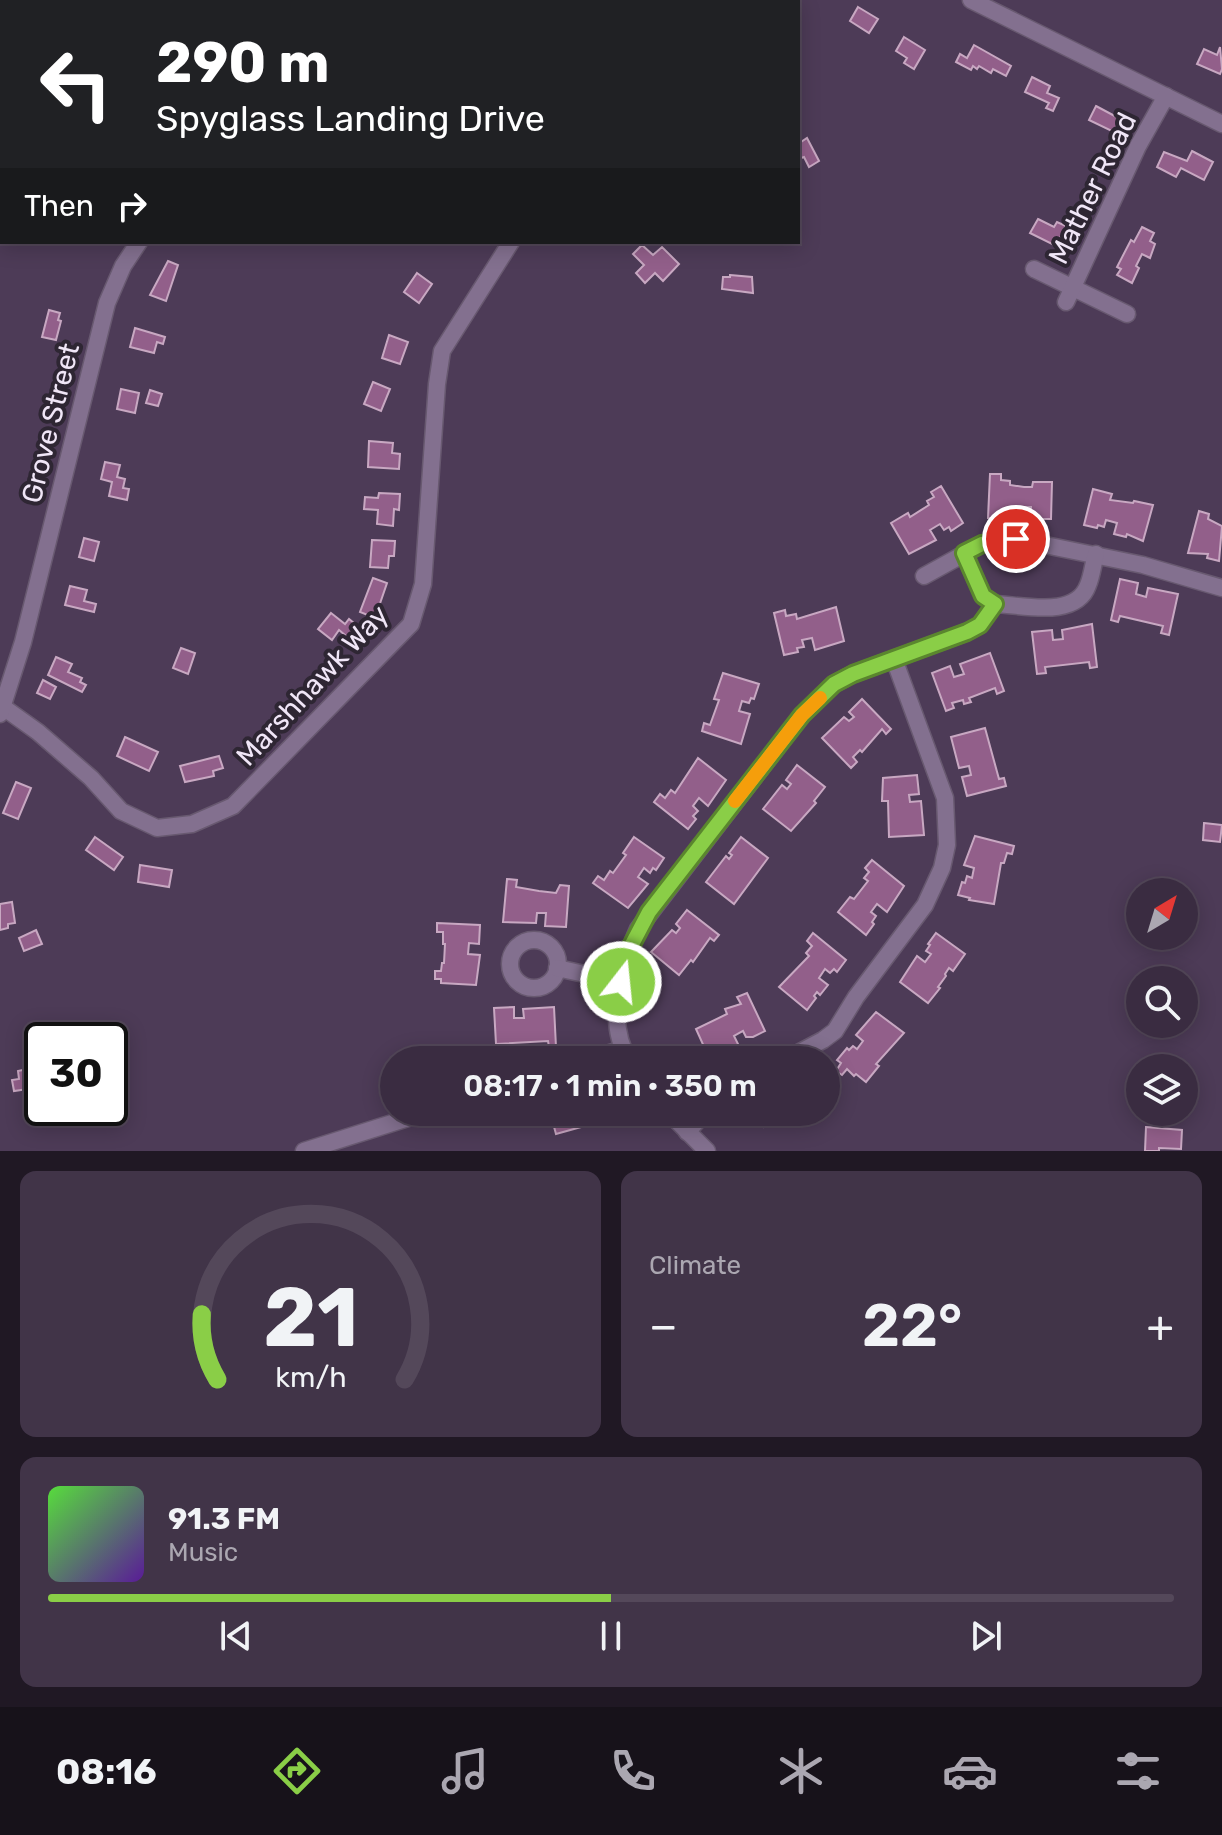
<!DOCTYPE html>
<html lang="en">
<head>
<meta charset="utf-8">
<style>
  :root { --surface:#3a2c41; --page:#413448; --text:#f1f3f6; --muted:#aba7b1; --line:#54485a; --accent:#8ace47 }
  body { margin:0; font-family:Rubik,sans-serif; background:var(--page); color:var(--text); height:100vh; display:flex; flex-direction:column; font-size:30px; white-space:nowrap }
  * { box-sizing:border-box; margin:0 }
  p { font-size:26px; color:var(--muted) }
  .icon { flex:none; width:44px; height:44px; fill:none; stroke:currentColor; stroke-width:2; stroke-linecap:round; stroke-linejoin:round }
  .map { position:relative; height:1151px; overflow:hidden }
  .drawer { display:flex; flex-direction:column; gap:20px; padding:20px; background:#201824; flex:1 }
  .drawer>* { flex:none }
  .hud { position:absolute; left:0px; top:0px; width:800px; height:244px; box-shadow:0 4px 20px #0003,0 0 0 2px var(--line); background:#202124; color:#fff; overflow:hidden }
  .needle { width:52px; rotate:38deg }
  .fabs { position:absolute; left:1126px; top:878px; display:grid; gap:16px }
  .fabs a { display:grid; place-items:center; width:72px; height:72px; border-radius:50%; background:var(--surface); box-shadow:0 4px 20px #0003,0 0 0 2px var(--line); font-size:40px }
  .speed { position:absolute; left:24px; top:1022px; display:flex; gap:16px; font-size:40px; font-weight:700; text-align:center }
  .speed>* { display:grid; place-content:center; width:104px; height:104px; border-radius:50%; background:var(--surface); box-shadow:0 4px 20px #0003,0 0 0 2px var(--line); line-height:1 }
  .speed .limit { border:4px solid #111; border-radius:12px; background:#fff; color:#111 }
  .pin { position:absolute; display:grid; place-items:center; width:68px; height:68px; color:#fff; margin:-34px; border:4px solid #fff; border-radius:50%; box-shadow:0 2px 8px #0007 }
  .me { position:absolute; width:88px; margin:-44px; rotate:16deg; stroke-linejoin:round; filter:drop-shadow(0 0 6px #0008) }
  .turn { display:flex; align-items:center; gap:28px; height:168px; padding:0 24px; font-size:36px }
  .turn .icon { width:104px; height:104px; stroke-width:2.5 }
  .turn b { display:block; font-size:56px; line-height:68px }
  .then { display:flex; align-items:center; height:76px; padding:0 24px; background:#0003; gap:16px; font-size:30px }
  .big { font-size:60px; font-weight:600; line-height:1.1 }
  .drawer .widget { flex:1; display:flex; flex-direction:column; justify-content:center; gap:12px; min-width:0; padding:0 28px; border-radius:16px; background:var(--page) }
  .drawer .dial { align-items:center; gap:0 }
  .dial svg { height:208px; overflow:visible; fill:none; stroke:var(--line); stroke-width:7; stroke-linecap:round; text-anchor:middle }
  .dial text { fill:var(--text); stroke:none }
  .song { display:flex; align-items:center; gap:24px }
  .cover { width:96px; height:96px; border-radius:12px; background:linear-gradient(135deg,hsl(110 70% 55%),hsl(270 70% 35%)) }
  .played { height:8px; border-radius:4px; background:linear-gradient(90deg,var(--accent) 50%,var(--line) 50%) }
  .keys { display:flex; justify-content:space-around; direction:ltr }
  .heat { display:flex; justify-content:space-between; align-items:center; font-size:44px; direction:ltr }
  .drawer .tiles { flex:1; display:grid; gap:20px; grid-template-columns:1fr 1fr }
  .widget:last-child { grid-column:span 2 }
  .trip { position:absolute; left:380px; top:1046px; width:460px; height:80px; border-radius:40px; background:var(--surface); box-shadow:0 4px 20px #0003,0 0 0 2px var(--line); font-weight:600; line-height:80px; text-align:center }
  .tabs { display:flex; height:128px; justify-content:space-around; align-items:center; background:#17121a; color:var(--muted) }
  .tabs .icon { width:56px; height:56px }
  .tabs .on { color:var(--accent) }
  .tabs b { font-size:36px; color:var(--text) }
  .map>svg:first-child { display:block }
</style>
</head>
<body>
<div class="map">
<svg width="1222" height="1151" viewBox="0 0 1222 1151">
  <rect width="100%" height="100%" fill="#4d3b57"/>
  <g fill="#925f8a" stroke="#c8a8c2" stroke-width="2">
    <polygon points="858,7 878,19 869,33 850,21"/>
    <polygon points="904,37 925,50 914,69 904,63 907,58 896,51"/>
    <polygon points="974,45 1011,66 1006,76 993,69 991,73 979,66 977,69 973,66 971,70 956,62 960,54 967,58"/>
    <polygon points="1220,47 1222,69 1220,74 1197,64 1204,49 1217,55"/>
    <polygon points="1032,77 1050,86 1047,93 1059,98 1053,111 1046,108 1049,103 1025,92"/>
    <polygon points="1096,106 1126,122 1120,135 1089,120"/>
    <polygon points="807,138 819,161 809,167 804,157 798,159 798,144"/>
    <polygon points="1192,151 1213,162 1204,180 1181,168 1176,177 1157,167 1164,152 1187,161"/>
    <polygon points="1038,219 1054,227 1057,222 1066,226 1056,246 1030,233"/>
    <polygon points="1142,227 1154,233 1150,241 1155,244 1150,258 1142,254 1136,266 1139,268 1132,283 1117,275 1121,269 1117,267 1131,240 1134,242"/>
    <polygon points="642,245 653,255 662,247 679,264 663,281 655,273 645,283 636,273 644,265 633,254"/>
    <polygon points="168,261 178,265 166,301 150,295"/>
    <polygon points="417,273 432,284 419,303 404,292"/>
    <polygon points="730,275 752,277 753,293 722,289 723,277 730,277"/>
    <polygon points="49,310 60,313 58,320 61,321 56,340 42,337"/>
    <polygon points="135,328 165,337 163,344 157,342 154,353 130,347"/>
    <polygon points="389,335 408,342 400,364 382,358"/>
    <polygon points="373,382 390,389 381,411 364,404"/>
    <polygon points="121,389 139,393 135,413 117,409"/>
    <polygon points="150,390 162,394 158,406 146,403"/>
    <polygon points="369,441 393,443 392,453 400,454 399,469 368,467"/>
    <polygon points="105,462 120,465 117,477 125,479 123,488 129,489 127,500 109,496 112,482 101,479"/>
    <polygon points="990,474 1001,474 1001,480 1010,481 1010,485 1024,487 1032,487 1033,482 1052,482 1051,519 1037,519 1037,516 1031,515 1031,507 1021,507 1021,519 1008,519 1008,515 1003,514 1003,518 988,518"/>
    <polygon points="941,486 963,523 951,531 949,527 944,530 940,524 930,530 936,540 909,554 891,523 908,513 910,517 929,505 927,501 934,497 931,492"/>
    <polygon points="1093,489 1112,494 1110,500 1133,503 1134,501 1153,505 1143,541 1127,534 1126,537 1114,534 1117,523 1106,520 1104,527 1098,525 1097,528 1084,525"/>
    <polygon points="379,493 400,494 399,510 394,509 393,526 377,524 378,510 364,509 365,497 378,498"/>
    <polygon points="1199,511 1209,514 1208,519 1222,526 1219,561 1207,558 1208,554 1188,553"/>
    <polygon points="84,538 99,542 94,561 79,557"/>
    <polygon points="372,540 395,541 394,556 389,556 388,568 370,567"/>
    <polygon points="373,578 387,583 375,618 360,612"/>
    <polygon points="1120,579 1138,583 1136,594 1146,597 1148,588 1178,594 1169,635 1161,633 1163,626 1120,616 1118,622 1111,620"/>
    <polygon points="70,586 87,590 84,601 96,604 94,612 65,605"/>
    <polygon points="836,607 844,641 815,650 812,638 802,640 804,647 797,648 798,652 784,655 774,613 785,610 786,616 796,614 797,619"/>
    <polygon points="331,613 345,624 349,619 361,629 352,641 339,630 332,640 318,629"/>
    <polygon points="1092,624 1097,667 1090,668 1089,662 1045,667 1046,673 1037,674 1032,632 1052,630 1053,640 1063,639 1062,630"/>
    <polygon points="181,648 195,653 188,674 173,668"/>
    <polygon points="990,653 1004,691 997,694 995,688 969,698 971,702 964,704 963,700 952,703 954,708 946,711 932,673 950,666 954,677 964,674 960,664"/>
    <polygon points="56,657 72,664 68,672 82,678 80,682 86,685 82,692 48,675"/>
    <polygon points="723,673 759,684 754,699 751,698 749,703 742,701 739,711 750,714 741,744 702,731 704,723 710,725 719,700 714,699"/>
    <polygon points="43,680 56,687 50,699 37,693"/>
    <polygon points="862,699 891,729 886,734 882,729 862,752 860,750 853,757 857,762 851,768 822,738 844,717 849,721 854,717 849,712"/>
    <polygon points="985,728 999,779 1004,778 1006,786 967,796 962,777 971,775 969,766 959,768 951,737"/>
    <polygon points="125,737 158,752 149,771 117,756"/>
    <polygon points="219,756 223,768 213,771 214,776 185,782 180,766"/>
    <polygon points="698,758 726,780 708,806 699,798 693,806 698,811 693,816 696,819 688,829 654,802 660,794 665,798 671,790 675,793"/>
    <polygon points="797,765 825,787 814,801 816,803 791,831 763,809 782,785 787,789 791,784 786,780"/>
    <polygon points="917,775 919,794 909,795 910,802 921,801 924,835 889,837 888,801 882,801 883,778"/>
    <polygon points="16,782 31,788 18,819 3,813"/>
    <polygon points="1204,823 1222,825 1220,842 1203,840"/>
    <polygon points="975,836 1014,846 1012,854 1007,853 1004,863 1001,863 994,904 969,900 970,898 958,895 962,882 965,883 967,876 972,878 974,868 964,865"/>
    <polygon points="95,837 123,857 114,870 86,850"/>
    <polygon points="634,837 664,858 656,870 653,868 650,873 644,868 638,877 648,884 628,908 593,883 598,876 604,880 610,871 613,873 626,855 623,853"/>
    <polygon points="741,837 768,858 734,904 706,882 726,856 729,859 732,855 729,853"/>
    <polygon points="872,860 904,886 887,912 877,904 871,912 876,916 872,922 874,924 866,935 838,912 850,897 854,899 868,881 864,878 869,872 865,868"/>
    <polygon points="140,865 172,870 169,887 138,882"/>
    <polygon points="507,879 517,880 516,887 539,891 556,893 560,885 569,886 566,927 545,926 546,913 537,913 536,923 503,922"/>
    <polygon points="12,902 15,923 8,924 8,928 0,930 0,904"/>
    <polygon points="687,910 719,935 714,941 710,938 693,962 691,960 679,975 651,952 672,930 676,933 680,928 676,924"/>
    <polygon points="437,923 480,925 479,944 469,943 468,954 480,955 476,985 441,983 441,979 435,979 435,971 441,971 442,963 444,963 445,944 443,944 443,932 437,932"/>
    <polygon points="36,930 42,944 24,951 19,938"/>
    <polygon points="813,933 846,960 837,972 834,969 830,973 825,969 819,978 828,985 820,995 817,992 814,996 816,998 807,1010 779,987 809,956 806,953 812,946 807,941"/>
    <polygon points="936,933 965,954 953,971 949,968 945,974 946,976 938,987 940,988 928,1003 900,982 917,956 925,962 931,954 926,951 930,945 928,944"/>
    <polygon points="747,993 765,1031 753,1037 746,1037 743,1031 734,1036 739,1046 710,1060 696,1029 727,1014 725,1009 741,1004 737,997"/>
    <polygon points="514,1007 514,1018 524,1018 523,1009 554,1007 556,1047 549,1047 548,1041 496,1044 494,1008"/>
    <polygon points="876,1012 904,1033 876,1064 879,1066 866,1082 856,1074 854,1076 847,1069 842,1075 836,1071 841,1063 837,1060 847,1048 849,1050 853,1046 857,1049 863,1041 856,1035"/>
    <polygon points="32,1068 35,1088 14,1091 12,1080 19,1079 18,1071"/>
    <polygon points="550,1112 608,1112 610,1119 556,1134"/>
    <polygon points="759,1112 798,1112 764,1127"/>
    <polygon points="1146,1127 1182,1130 1181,1149 1159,1148 1159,1151 1145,1151"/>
  </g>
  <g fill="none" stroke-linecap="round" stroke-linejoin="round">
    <defs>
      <g id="minor">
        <polyline points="343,0 345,2"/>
        <polyline points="971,0 1222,124"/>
        <polyline points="1034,269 1127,314"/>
        <polyline points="1066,302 1138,146 1166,96"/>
        <polyline points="964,553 983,596 995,604"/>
        <polyline points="924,576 982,544 1016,539 1143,565 1222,588"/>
        <polyline points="3,707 38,732 91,778 121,811 157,828 192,824 233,806 411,624 423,584 437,384 442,351 511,242"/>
        <polyline points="0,714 23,642 107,303 123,266 139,242"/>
        <circle cx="534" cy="964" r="24"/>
        <polyline points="557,968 621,982"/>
        <polyline points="588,1060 622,1049"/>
        <path d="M629,1060C605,1022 621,967 638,929L802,715L834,684L853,674L967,632L980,625L995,604C1023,605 1076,619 1088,585C1092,576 1093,564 1096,554"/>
        <polyline points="785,1060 823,1040 835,1031 856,997 925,905 942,868 947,845 945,798 894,659"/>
        <polyline points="668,1112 707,1151"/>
        <polyline points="687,1132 706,1112"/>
        <polyline points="304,1151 427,1112"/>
      </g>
    </defs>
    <use href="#minor" stroke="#685970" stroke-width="19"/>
    <use href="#minor" stroke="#83708f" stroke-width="16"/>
  </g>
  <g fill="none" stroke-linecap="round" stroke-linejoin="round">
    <defs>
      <polyline id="route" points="621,982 630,948 649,912 802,715 834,684 853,674 967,632 980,625 995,604 983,596 964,553 982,544 1016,539"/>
    </defs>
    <use href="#route" stroke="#5a862e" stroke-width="20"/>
    <use href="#route" stroke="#8ace47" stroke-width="14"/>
    <polyline stroke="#f59e0b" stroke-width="14" points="735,801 802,715 820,698"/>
  </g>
  <g text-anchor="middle" stroke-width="8" stroke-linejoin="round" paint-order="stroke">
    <g font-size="28" fill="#f0e6f7" stroke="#2e2633">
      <text transform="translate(1092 188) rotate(-64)" y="10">Mather Road</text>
      <text transform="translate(50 423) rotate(-76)" y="10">Grove Street</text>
      <text transform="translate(312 685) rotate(-47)" y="10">Marshhawk Way</text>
    </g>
  </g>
</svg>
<div class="fabs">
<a><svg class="needle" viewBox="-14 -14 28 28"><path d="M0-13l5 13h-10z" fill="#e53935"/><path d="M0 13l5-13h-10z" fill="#aba7b1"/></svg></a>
<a><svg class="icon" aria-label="search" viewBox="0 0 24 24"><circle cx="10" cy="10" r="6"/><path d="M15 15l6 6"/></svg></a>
<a><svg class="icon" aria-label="layers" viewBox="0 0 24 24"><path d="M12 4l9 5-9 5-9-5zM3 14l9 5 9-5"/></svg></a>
</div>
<div class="speed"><div class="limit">30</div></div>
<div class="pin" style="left:1016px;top:539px;background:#d93025"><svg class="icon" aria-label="arrive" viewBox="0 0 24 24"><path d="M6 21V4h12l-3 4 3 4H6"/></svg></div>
<svg class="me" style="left:621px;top:982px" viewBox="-20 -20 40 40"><circle r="17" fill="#8ace47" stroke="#fff" stroke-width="3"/><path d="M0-11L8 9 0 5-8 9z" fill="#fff"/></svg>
<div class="trip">08:17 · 1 min · 350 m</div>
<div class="hud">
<div class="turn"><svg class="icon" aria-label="left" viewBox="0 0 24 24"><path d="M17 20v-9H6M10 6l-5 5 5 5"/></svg><div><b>290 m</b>Spyglass Landing Drive</div></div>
<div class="then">Then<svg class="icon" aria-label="right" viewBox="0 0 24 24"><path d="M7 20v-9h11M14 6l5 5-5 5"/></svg></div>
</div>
</div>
<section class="drawer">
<div class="tiles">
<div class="widget dial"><svg viewBox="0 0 100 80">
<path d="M14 69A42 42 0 1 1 86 69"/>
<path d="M14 69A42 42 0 0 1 8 44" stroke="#8ace47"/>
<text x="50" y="56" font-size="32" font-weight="700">21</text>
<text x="50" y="72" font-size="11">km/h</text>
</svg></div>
<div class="widget"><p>Climate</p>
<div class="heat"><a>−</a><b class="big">22°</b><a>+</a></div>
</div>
<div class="widget">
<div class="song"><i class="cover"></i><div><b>91.3 FM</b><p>Music</p></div></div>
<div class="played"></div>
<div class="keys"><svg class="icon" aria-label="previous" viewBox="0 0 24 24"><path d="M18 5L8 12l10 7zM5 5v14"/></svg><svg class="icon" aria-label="pause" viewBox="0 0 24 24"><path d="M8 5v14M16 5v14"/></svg><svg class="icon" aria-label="next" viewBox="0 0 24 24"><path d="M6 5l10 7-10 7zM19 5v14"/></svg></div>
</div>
</div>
</section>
<nav class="tabs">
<b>08:16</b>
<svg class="icon on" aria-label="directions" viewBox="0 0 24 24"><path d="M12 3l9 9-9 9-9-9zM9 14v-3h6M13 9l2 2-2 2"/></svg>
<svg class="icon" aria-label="music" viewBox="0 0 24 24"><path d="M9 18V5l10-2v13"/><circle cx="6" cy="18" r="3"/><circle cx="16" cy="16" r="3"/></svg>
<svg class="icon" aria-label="phone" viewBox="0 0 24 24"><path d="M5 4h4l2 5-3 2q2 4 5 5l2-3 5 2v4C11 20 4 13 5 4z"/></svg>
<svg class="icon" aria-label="climate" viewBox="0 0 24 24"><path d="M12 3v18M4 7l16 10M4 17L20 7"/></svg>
<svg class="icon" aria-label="car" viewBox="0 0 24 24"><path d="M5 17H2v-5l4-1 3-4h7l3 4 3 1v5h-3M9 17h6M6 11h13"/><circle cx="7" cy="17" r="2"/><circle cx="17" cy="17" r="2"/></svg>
<svg class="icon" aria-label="filters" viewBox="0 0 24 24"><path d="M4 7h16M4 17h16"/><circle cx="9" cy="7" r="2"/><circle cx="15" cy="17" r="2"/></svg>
</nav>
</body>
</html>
